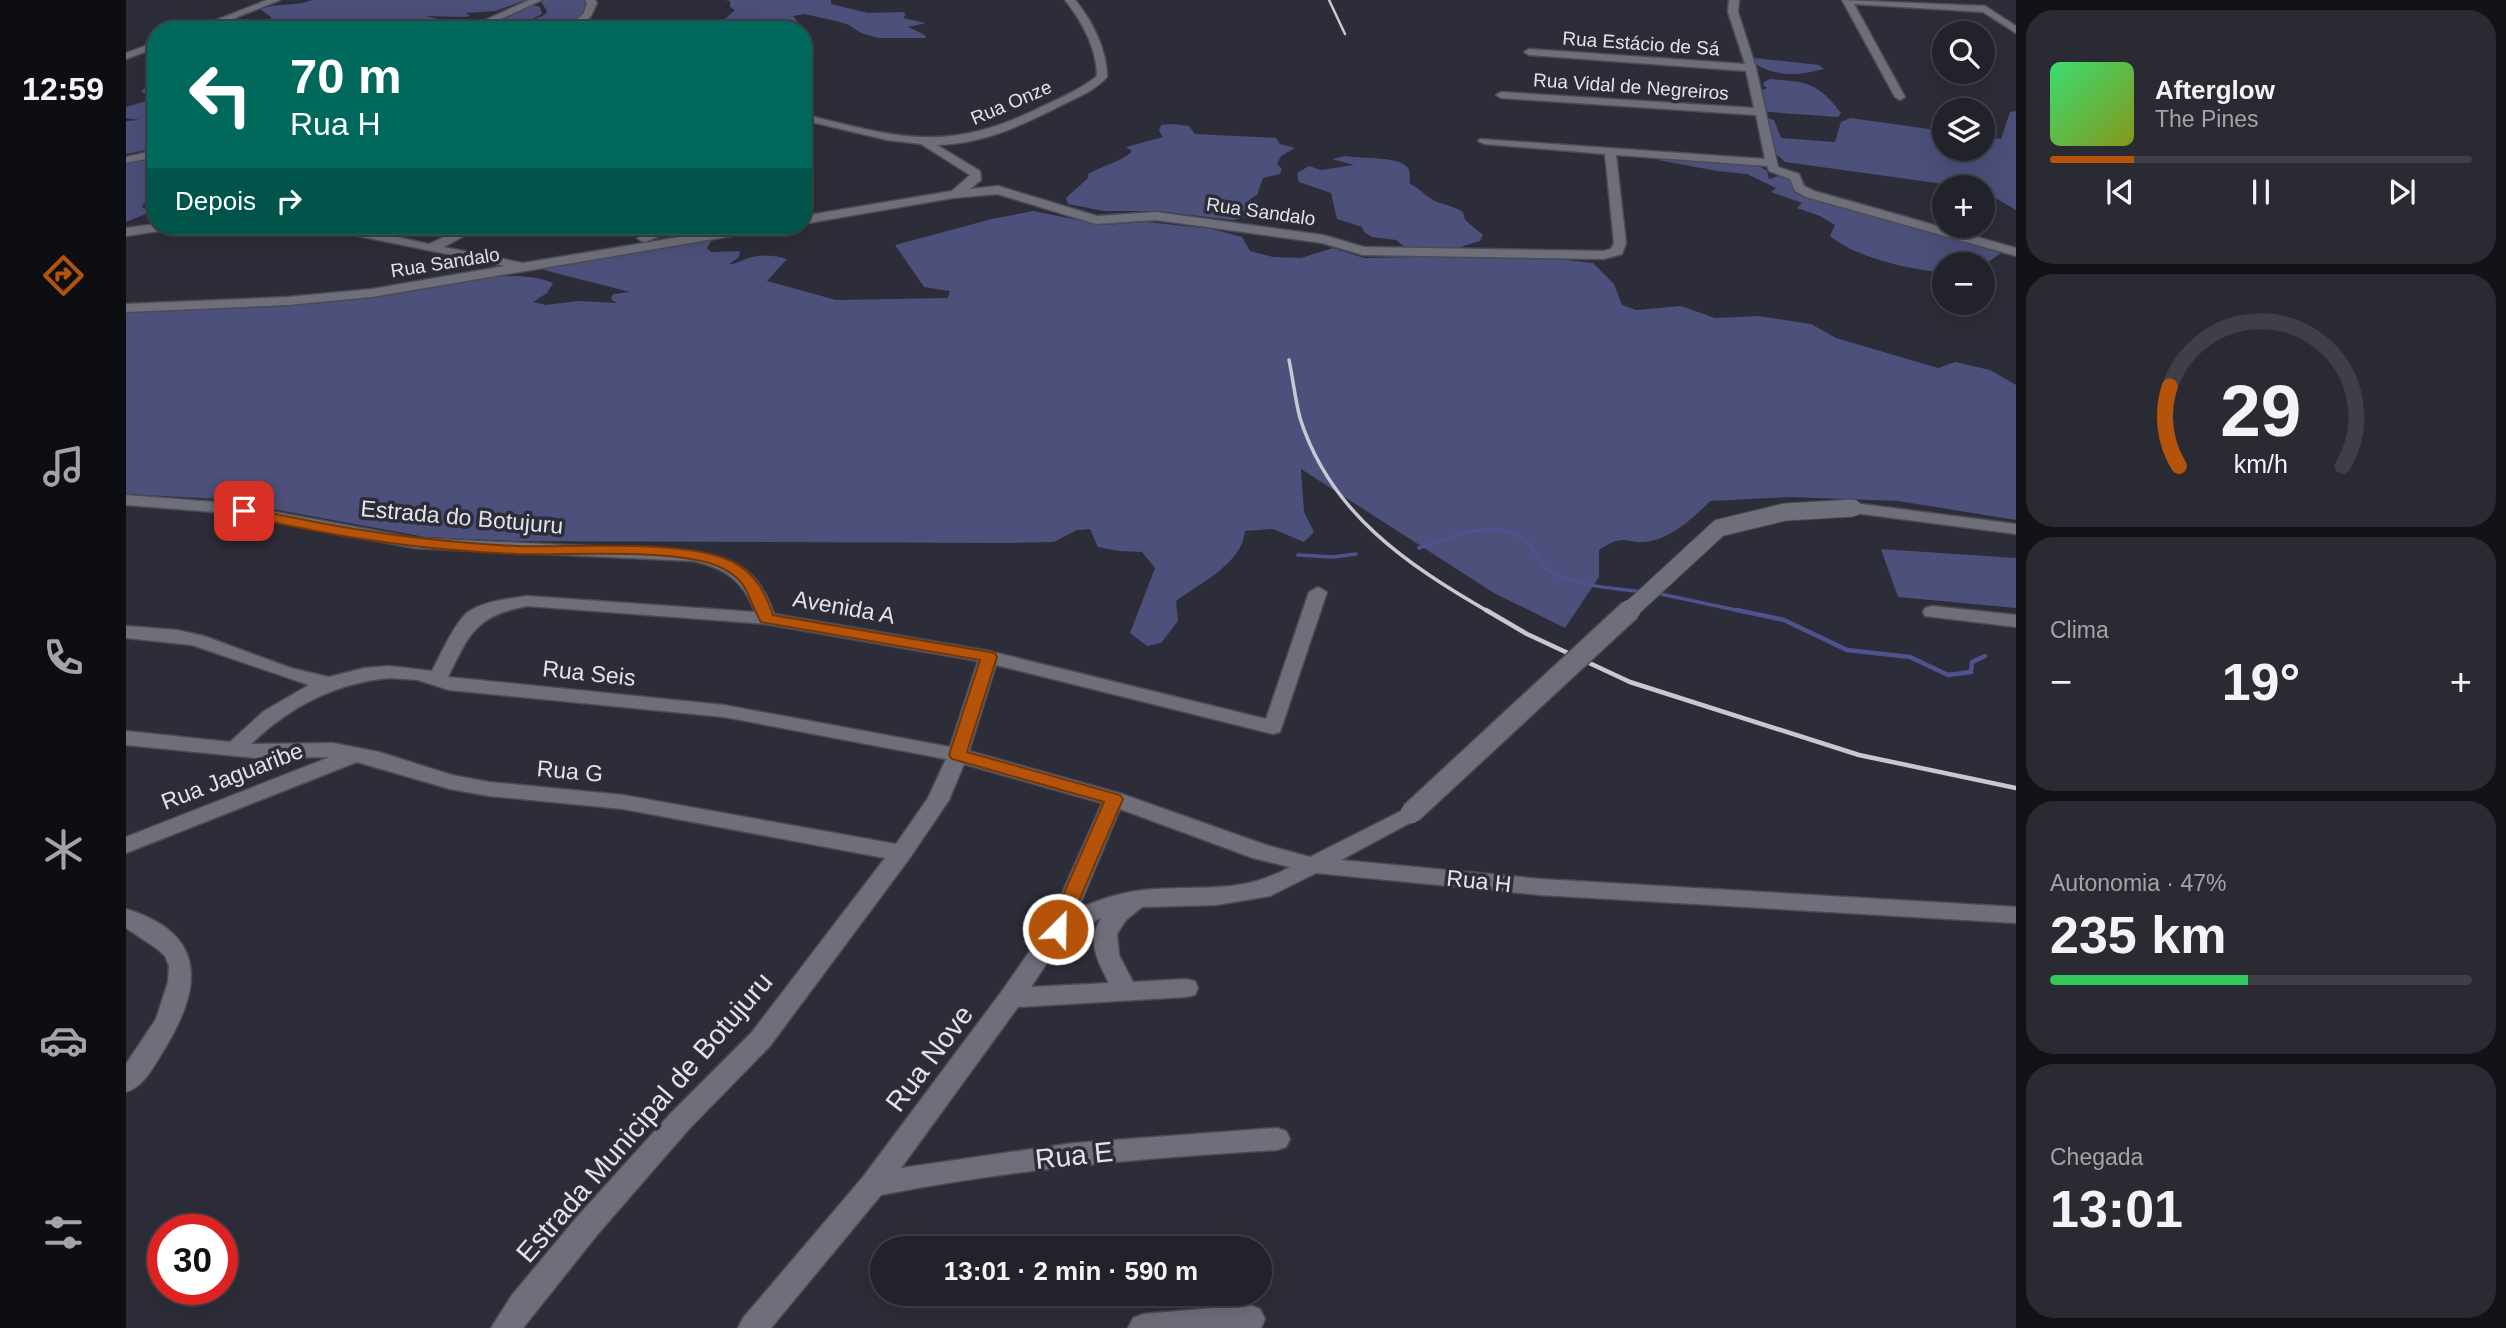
<!DOCTYPE html>
<html lang="pt">
<head>
<meta charset="utf-8">
<style>
  :root { --surface:#21222a; --page:#292a32; --text:#f1f3f6; --muted:#a2a4a8; --line:#3e3f47; --accent:#b45309 }
  body { margin:0; font-family:Arial,sans-serif; background:var(--page); color:var(--text); height:100vh; display:flex; flex-direction:column; font-size:26px; white-space:nowrap }
  * { box-sizing:border-box; margin:0 }
  p { font-size:23px; color:var(--muted) }
  .icon { flex:none; width:38px; height:38px; fill:none; stroke:currentColor; stroke-width:2; stroke-linecap:round; stroke-linejoin:round }
  .map { position:relative; flex:1; overflow:hidden }
  .sheet { display:flex; flex-direction:column; gap:10px; padding:10px; background:#121317; width:490px }
  .sheet>* { flex:none }
  .banner { position:absolute; left:21px; top:21px; width:665px; height:214px; border-radius:28px; box-shadow:0 7px 28px #0002,0 0 0 2px var(--line); background:#00695c; color:#fff; overflow:hidden }
  .controls { position:absolute; left:1806px; top:21px; display:grid; gap:14px }
  .controls a { display:grid; place-items:center; width:63px; height:63px; border-radius:50%; background:var(--surface); box-shadow:0 7px 28px #0002,0 0 0 2px var(--line); font-size:35px }
  .speed { position:absolute; left:21px; top:1214px; display:flex; gap:14px; font-size:35px; font-weight:700; text-align:center }
  .speed>* { display:grid; place-content:center; width:91px; height:91px; border-radius:50%; background:var(--surface); box-shadow:0 7px 28px #0002,0 0 0 2px var(--line); line-height:1 }
  .speed .limit { border:10px solid #d22; background:#fff; color:#111 }
  .pin { position:absolute; display:grid; place-items:center; width:60px; height:60px; color:#fff; margin:-30px; border-radius:14px; box-shadow:0 4px 10px #0006 }
  .me { position:absolute; width:77px; margin:-38px; rotate:23deg; stroke-linejoin:round; filter:drop-shadow(0 0 5px #0008) }
  .turn { display:flex; align-items:center; gap:24px; height:147px; padding:0 28px; font-size:32px }
  .turn .icon { width:91px; height:91px; stroke-width:2.5 }
  .turn b { display:block; font-size:49px; line-height:60px }
  .then { display:flex; align-items:center; height:66px; padding:0 28px; background:#0003; gap:14px; font-size:26px }
  .big { font-size:52px; font-weight:700; line-height:1.1 }
  .sheet .widget { flex:1; display:flex; flex-direction:column; justify-content:center; gap:10px; min-width:0; padding:0 24px; border-radius:28px; background:var(--page) }
  .sheet .dial { align-items:center; gap:0 }
  .dial svg { height:182px; overflow:visible; fill:none; stroke:var(--line); stroke-width:7; stroke-linecap:round; text-anchor:middle }
  .dial text { fill:var(--text); stroke:none }
  .song { display:flex; align-items:center; gap:21px }
  .cover { width:84px; height:84px; border-radius:10px; background:linear-gradient(135deg,hsl(140 70% 55%),hsl(70 70% 35%)) }
  .played { height:7px; border-radius:4px; background:linear-gradient(90deg,var(--accent) 20%,var(--line) 20%) }
  .keys { display:flex; justify-content:space-around; direction:ltr }
  .heat { display:flex; justify-content:space-between; align-items:center; font-size:38px; direction:ltr }
  .charge { height:10px; border-radius:5px; background:linear-gradient(90deg,#34c759 47%,var(--line) 0) }
  .trip { position:absolute; left:744px; top:1236px; width:402px; height:70px; border-radius:35px; background:var(--surface); box-shadow:0 7px 28px #0002,0 0 0 2px var(--line); font-weight:700; line-height:70px; text-align:center }
  main { display:flex; flex:1; min-height:0 }
  .tab-bar { display:flex; flex-direction:column; width:126px; justify-content:space-around; align-items:center; background:#0d0e11; color:var(--muted) }
  .tab-bar .icon { width:49px; height:49px }
  .tab-bar .current { color:var(--accent) }
  .tab-bar b { font-size:32px; color:var(--text) }
  .map>svg:first-child { display:block }
</style>
</head>
<body>
<main>
<nav class="tab-bar">
<b>12:59</b>
<svg class="icon current" aria-label="directions" viewBox="0 0 24 24"><path d="M12 3l9 9-9 9-9-9zM9 14v-3h6M13 9l2 2-2 2"/></svg>
<svg class="icon" aria-label="music" viewBox="0 0 24 24"><path d="M9 18V5l10-2v13"/><circle cx="6" cy="18" r="3"/><circle cx="16" cy="16" r="3"/></svg>
<svg class="icon" aria-label="phone" viewBox="0 0 24 24"><path d="M5 4h4l2 5-3 2q2 4 5 5l2-3 5 2v4C11 20 4 13 5 4z"/></svg>
<svg class="icon" aria-label="climate" viewBox="0 0 24 24"><path d="M12 3v18M4 7l16 10M4 17L20 7"/></svg>
<svg class="icon" aria-label="car" viewBox="0 0 24 24"><path d="M5 17H2v-5l4-1 3-4h7l3 4 3 1v5h-3M9 17h6M6 11h13"/><circle cx="7" cy="17" r="2"/><circle cx="17" cy="17" r="2"/></svg>
<svg class="icon" aria-label="filters" viewBox="0 0 24 24"><path d="M4 7h16M4 17h16"/><circle cx="9" cy="7" r="2"/><circle cx="15" cy="17" r="2"/></svg>
</nav>
<div class="map">
<svg width="1890" height="1328" viewBox="0 0 1890 1328">
  <rect width="100%" height="100%" fill="#2c2d38"/>
  <g fill="#4c507a">
    <path d="M186,0H400L369,11L340,13L344,16L339,17L299,16L336,24L328,30H139L117,25L120,22L130,23L146,18L134,9C152,2 171,7 186,0Z"/>
    <polygon points="418,0 461,0 462,4 452,20 418,23 402,30 394,30 395,26 420,14 421,11 415,2"/>
    <path d="M599,0H705V4L742,13L777,12L780,14L777,18L800,23L782,27L799,35L800,38H752L735,33L723,25L710,21L678,14L667,16L674,25C651,36 624,28 600,23L599,19L609,10L604,7V1Z"/>
    <polygon points="404,4 414,7 416,14 386,30 344,30"/>
    <path d="M1629,58L1693,65L1698,69C1674,75 1654,78 1629,64Z"/>
    <polygon points="30,76 30,148 0,154 0,121 14,120 0,118 0,107 24,100 26,97 15,92 19,88 19,80"/>
    <path d="M1644,79C1680,82 1691,81 1715,113L1712,117L1643,112L1638,108L1636,90L1641,88L1637,85L1638,82Z"/>
    <polygon points="1890,111 1890,210 1857,191 1857,187 1839,187 1659,162 1647,151 1638,117 1648,120 1655,138 1709,142 1715,122 1724,118 1818,131 1818,149 1857,149 1857,136 1875,139 1884,112"/>
    <path d="M1047,124L1063,126L1069,134L1150,138L1154,144L1169,148L1155,156L1151,164L1156,169L1154,174L1137,178L1131,195L1124,199L1128,208L1121,217L1107,220L1032,211H978L942,204L940,198L962,178V174C975,166 998,161 1006,151L1000,147L1037,137L1033,131L1035,125Z"/>
    <polygon points="30,156 30,199 20,200 16,207 25,212 0,222 0,162"/>
    <path d="M1220,156C1236,159 1275,156 1282,168C1285,173 1283,178 1284,184C1295,189 1299,196 1309,201C1319,205 1327,206 1337,212L1339,220L1357,235L1354,241L1331,248H1280L1270,240L1246,237L1238,232L1236,227L1211,219L1205,193L1173,182L1171,173L1183,166L1195,170L1228,165L1206,159Z"/>
    <path d="M1537,158L1631,165L1641,171L1643,179L1656,175L1709,204L1875,253L1857,266L1818,264V272C1787,271 1728,257 1704,236L1709,225L1694,216L1671,208L1676,203L1645,192L1650,188L1621,174L1591,171L1532,160Z"/>
    <path d="M907,211L977,225L1021,222L1086,229L1116,237L1124,251L1147,257L1175,258L1207,248L1238,258L1392,255L1467,263L1488,284L1496,305L1510,310L1555,306L1589,318L1632,316L1685,324L1710,338L1812,368L1829,362L1864,370L1890,385V520L1772,501L1663,497L1584,501C1570,516 1546,537 1525,541C1499,546 1502,531 1473,550V577L1439,628L1368,593L1175,469L1178,512L1188,532L1178,542L1147,529L1119,531C1116,564 1074,583 1050,601L1052,621L1035,643L1021,646L1004,633L1029,568L1016,552L993,551L972,547L964,529L951,530L928,542L884,543L389,541L299,537L92,499L0,494V312C72,309 144,308 215,301C271,295 377,262 427,283L421,293L407,302L420,305L452,301L491,303L485,299L487,294L504,292L418,270L421,267L588,237L581,248L585,252L614,251L613,257L603,264C611,264 613,261 620,259C631,254 649,255 661,259L641,281L710,300L822,298L824,291L798,287L769,245L866,219Z"/>
    <polygon points="1755,549 1890,558 1890,608 1772,597"/>
  </g>
  <g fill="none" stroke-linecap="round" stroke-linejoin="round">
    <g stroke="#4f528f" stroke-width="3.5">
      <path d="M1293,548C1322,538 1369,518 1397,538C1411,548 1412,566 1428,574C1455,587 1489,588 1518,592"/>
      <polyline points="1172,555 1207,557 1230,554"/>
      <polyline points="1530,593 1619,612"/>
    </g>
    <polyline stroke="#4f528f" stroke-width="4.5" points="1611,610 1658,620 1721,650 1784,657 1822,675 1845,672 1846,662 1859,656"/>
    <defs>
      <g id="minor">
        <polygon points="141,0 154,0 79,30 65,30"/>
        <polygon points="403,0 416,0 351,30 337,30"/>
        <polygon points="459,0 469,0 471,3 465,16 451,30 440,30 458,13 461,3"/>
        <path d="M939,0H949C966,20 981,50 981,77C970,89 955,96 940,103C899,124 858,144 811,145L854,171L855,180L844,189L872,186L971,216L1030,212L1197,235L1238,247L1477,251L1485,249L1488,243L1479,154L1358,144L1352,141L1354,139L1639,159L1630,115L1375,98L1370,95L1375,92L1628,108L1620,71L1403,55L1398,52L1403,49L1619,64L1602,12L1603,0H1613L1612,12L1630,68L1652,167L1673,174L1678,186L1688,191L1890,248V256L1680,197L1669,191L1664,179L1643,171L1641,166L1490,155L1500,243L1496,254L1478,259L1237,255L1196,243L1030,220L970,224L871,194L827,198L677,224V216L826,191L844,175L795,144L761,140L677,120V114C774,138 820,154 915,107C934,98 954,90 971,76C971,49 956,21 939,0Z"/>
        <polygon points="1716,0 1859,6 1890,26 1890,33 1857,12 1728,4 1779,97 1774,100 1769,97"/>
        <polygon points="30,42 30,48 0,59 0,53"/>
        <polygon points="30,150 30,157 0,163 0,157"/>
        <polygon points="30,224 46,226 40,230 0,236 0,228"/>
        <polygon points="197,226 220,226 303,244 341,226 356,226 318,247 397,263 620,226 647,226 641,230 246,297 162,305 0,312 0,304 162,297 246,289 379,266 203,230"/>
        <polygon points="539,226 556,226 522,241 517,242 511,238"/>
        <path d="M0,495L101,503L289,538L567,551C611,559 633,570 648,614L863,651L1140,719L1183,592L1192,587L1201,592L1154,732L1147,734L870,665L843,751L996,794L1140,845L1184,857L1285,806L1293,808L1296,813L1293,818L1215,860L1415,879L1890,907V923L1415,895L1190,873L1144,896L1090,905L1016,907L1000,920L991,934L993,955L1007,982L1060,979L1069,981L1072,988L1069,995L1060,997L892,1007L775,1168L948,1143L1151,1128L1160,1131L1164,1139L1160,1147L1151,1150C1018,1158 886,1169 755,1195L645,1328H612L617,1318L737,1177L876,991L922,925L976,803L838,764L823,800L783,859L644,1046L563,1129L471,1235L397,1328H365L386,1295L451,1217L545,1113L626,1032L759,858L497,809L363,796L324,789L231,762L0,853V837L204,757L131,758L0,745V731L104,742L138,711L183,685L66,645L0,638V626L51,630L78,636L165,668L203,677L238,668L263,666L306,671C314,656 328,624 341,613C356,601 383,599 401,596L629,612C617,580 599,568 567,561L289,548L101,513L0,505ZM401,606L640,624L852,661L824,747L598,705L322,677C344,633 349,616 401,606ZM263,678L292,680L323,690L598,717L820,759L802,798L770,844L497,795L363,782L326,775L253,752L207,743L125,744C164,706 210,683 263,678ZM994,809L1127,858L1164,867C1116,893 1083,886 1031,889C1003,890 976,898 952,909ZM975,918C961,942 971,960 983,983L905,987L940,934Z"/>
        <polygon points="1727,503 1890,524 1890,534 1721,512 1719,508"/>
        <polygon points="1806,606 1890,615 1890,627 1799,616 1797,612 1799,608"/>
        <path d="M0,909C85,935 75,991 36,1053C27,1068 17,1087 0,1092V1064L30,1019L42,982L43,966L39,956L30,948L0,928Z"/>
        <polygon points="1124,1305 1134,1309 1139,1319 1135,1328 1002,1328 1007,1318 1017,1314"/>
      </g>
    </defs>
    <use href="#minor" stroke="#4a4b54" stroke-width="3"/>
    <use href="#minor" fill="#6e6f7b" fill-rule="evenodd"/>
    <polyline stroke="#c8c9d0" stroke-width="2.5" points="1203,0 1219,34"/>
    <path stroke="#c8c9d0" stroke-width="3.5" d="M1163,360C1167,379 1169,399 1174,418C1204,513 1280,564 1363,612"/>
    <polyline stroke="#c8c9d0" stroke-width="4.5" points="1360,610 1401,634 1504,682 1733,755 1890,788"/>
    <defs>
      <polyline id="minor-bridge-far1" points="1502,612 1593,528 1659,512 1727,508"/>
      <polyline id="minor-bridge" points="1285,813 1504,610"/>
    </defs>
    <use href="#minor-bridge-far1" stroke="#4a4b54" stroke-width="19" stroke-linecap="butt"/>
    <use href="#minor-bridge" stroke="#4a4b54" stroke-width="24" stroke-linecap="butt"/>
    <use href="#minor-bridge-far1" stroke="#6e6f7b" stroke-width="17"/>
    <use href="#minor-bridge" stroke="#6e6f7b" stroke-width="21"/>
  </g>
  <path fill="#b45309" stroke="#753606" stroke-width="2" d="M118,507C208,528 299,542 391,546C446,548 560,538 607,562C629,573 639,592 647,615L869,653L871,657L841,752L994,795L997,799L941,929L939,934H925L922,929L978,802L826,759L823,755L854,660L635,622C621,598 624,582 596,568C555,547 441,556 391,554C297,550 204,537 113,514V508Z"/>
  <g text-anchor="middle" stroke-width="7" stroke-linejoin="round" paint-order="stroke">
    <g font-size="19" fill="#e2e3ea" stroke="#2c2d38">
      <text transform="translate(1515 43) rotate(4)" y="7">Rua Estácio de Sá</text>
      <text transform="translate(1505 86) rotate(4)" y="7">Rua Vidal de Negreiros</text>
      <text transform="translate(885 102) rotate(-23)" y="7">Rua Onze</text>
      <text transform="translate(1135 211) rotate(8)" y="7">Rua Sandalo</text>
      <text transform="translate(319 262) rotate(-9)" y="7">Rua Sandalo</text>
    </g>
    <g font-size="23" fill="#e2e3ea" stroke="#2c2d38">
      <text transform="translate(336 517) rotate(5)" y="8">Estrada do Botujuru</text>
      <text transform="translate(718 607) rotate(10)" y="8">Avenida A</text>
      <text transform="translate(463 673) rotate(6)" y="8">Rua Seis</text>
      <text transform="translate(444 771) rotate(5)" y="8">Rua G</text>
      <text transform="translate(106 776) rotate(-21)" y="8">Rua Jaguaribe</text>
      <text transform="translate(1353 881) rotate(6)" y="8">Rua H</text>
    </g>
    <g font-size="28" fill="#e2e3ea" stroke="#2c2d38">
      <text transform="translate(803 1058) rotate(-53)" y="10">Rua Nove</text>
      <text transform="translate(518 1117) rotate(-49)" y="10">Estrada Municipal de Botujuru</text>
      <text transform="translate(948 1155) rotate(-6)" y="10">Rua E</text>
    </g>
  </g>
</svg>
<div class="controls">
<a><svg class="icon" aria-label="search" viewBox="0 0 24 24"><circle cx="10" cy="10" r="6"/><path d="M15 15l6 6"/></svg></a>
<a><svg class="icon" aria-label="layers" viewBox="0 0 24 24"><path d="M12 4l9 5-9 5-9-5zM3 14l9 5 9-5"/></svg></a>
<a>+</a>
<a>−</a>
</div>
<div class="speed"><div class="limit">30</div></div>
<div class="pin" style="left:118px;top:511px;background:#d93025"><svg class="icon" aria-label="arrive" viewBox="0 0 24 24"><path d="M6 21V4h12l-3 4 3 4H6"/></svg></div>
<svg class="me" style="left:932px;top:929px" viewBox="-20 -20 40 40"><circle r="17" fill="#b45309" stroke="#fff" stroke-width="3"/><path d="M0-11L8 9 0 5-8 9z" fill="#fff"/></svg>
<div class="trip">13:01 · 2 min · 590 m</div>
<div class="banner">
<div class="turn"><svg class="icon" aria-label="left" viewBox="0 0 24 24"><path d="M17 20v-9H6M10 6l-5 5 5 5"/></svg><div><b>70 m</b>Rua H</div></div>
<div class="then">Depois<svg class="icon" aria-label="right" viewBox="0 0 24 24"><path d="M7 20v-9h11M14 6l5 5-5 5"/></svg></div>
</div>
</div>
<section class="sheet">
<div class="widget">
<div class="song"><i class="cover"></i><div><b>Afterglow</b><p>The Pines</p></div></div>
<div class="played"></div>
<div class="keys"><svg class="icon" aria-label="previous" viewBox="0 0 24 24"><path d="M18 5L8 12l10 7zM5 5v14"/></svg><svg class="icon" aria-label="pause" viewBox="0 0 24 24"><path d="M8 5v14M16 5v14"/></svg><svg class="icon" aria-label="next" viewBox="0 0 24 24"><path d="M6 5l10 7-10 7zM19 5v14"/></svg></div>
</div>
<div class="widget dial"><svg viewBox="0 0 100 80">
<path d="M14 69A42 42 0 1 1 86 69"/>
<path d="M14 69A42 42 0 0 1 10 34" stroke="#b45309"/>
<text x="50" y="56" font-size="32" font-weight="700">29</text>
<text x="50" y="72" font-size="11">km/h</text>
</svg></div>
<div class="widget"><p>Clima</p>
<div class="heat"><a>−</a><b class="big">19°</b><a>+</a></div>
</div>
<div class="widget"><p>Autonomia · 47%</p><b class="big">235 km</b><div class="charge"></div></div>
<div class="widget"><p>Chegada</p><b class="big">13:01</b></div>
</section>
</main>
</body>
</html>
